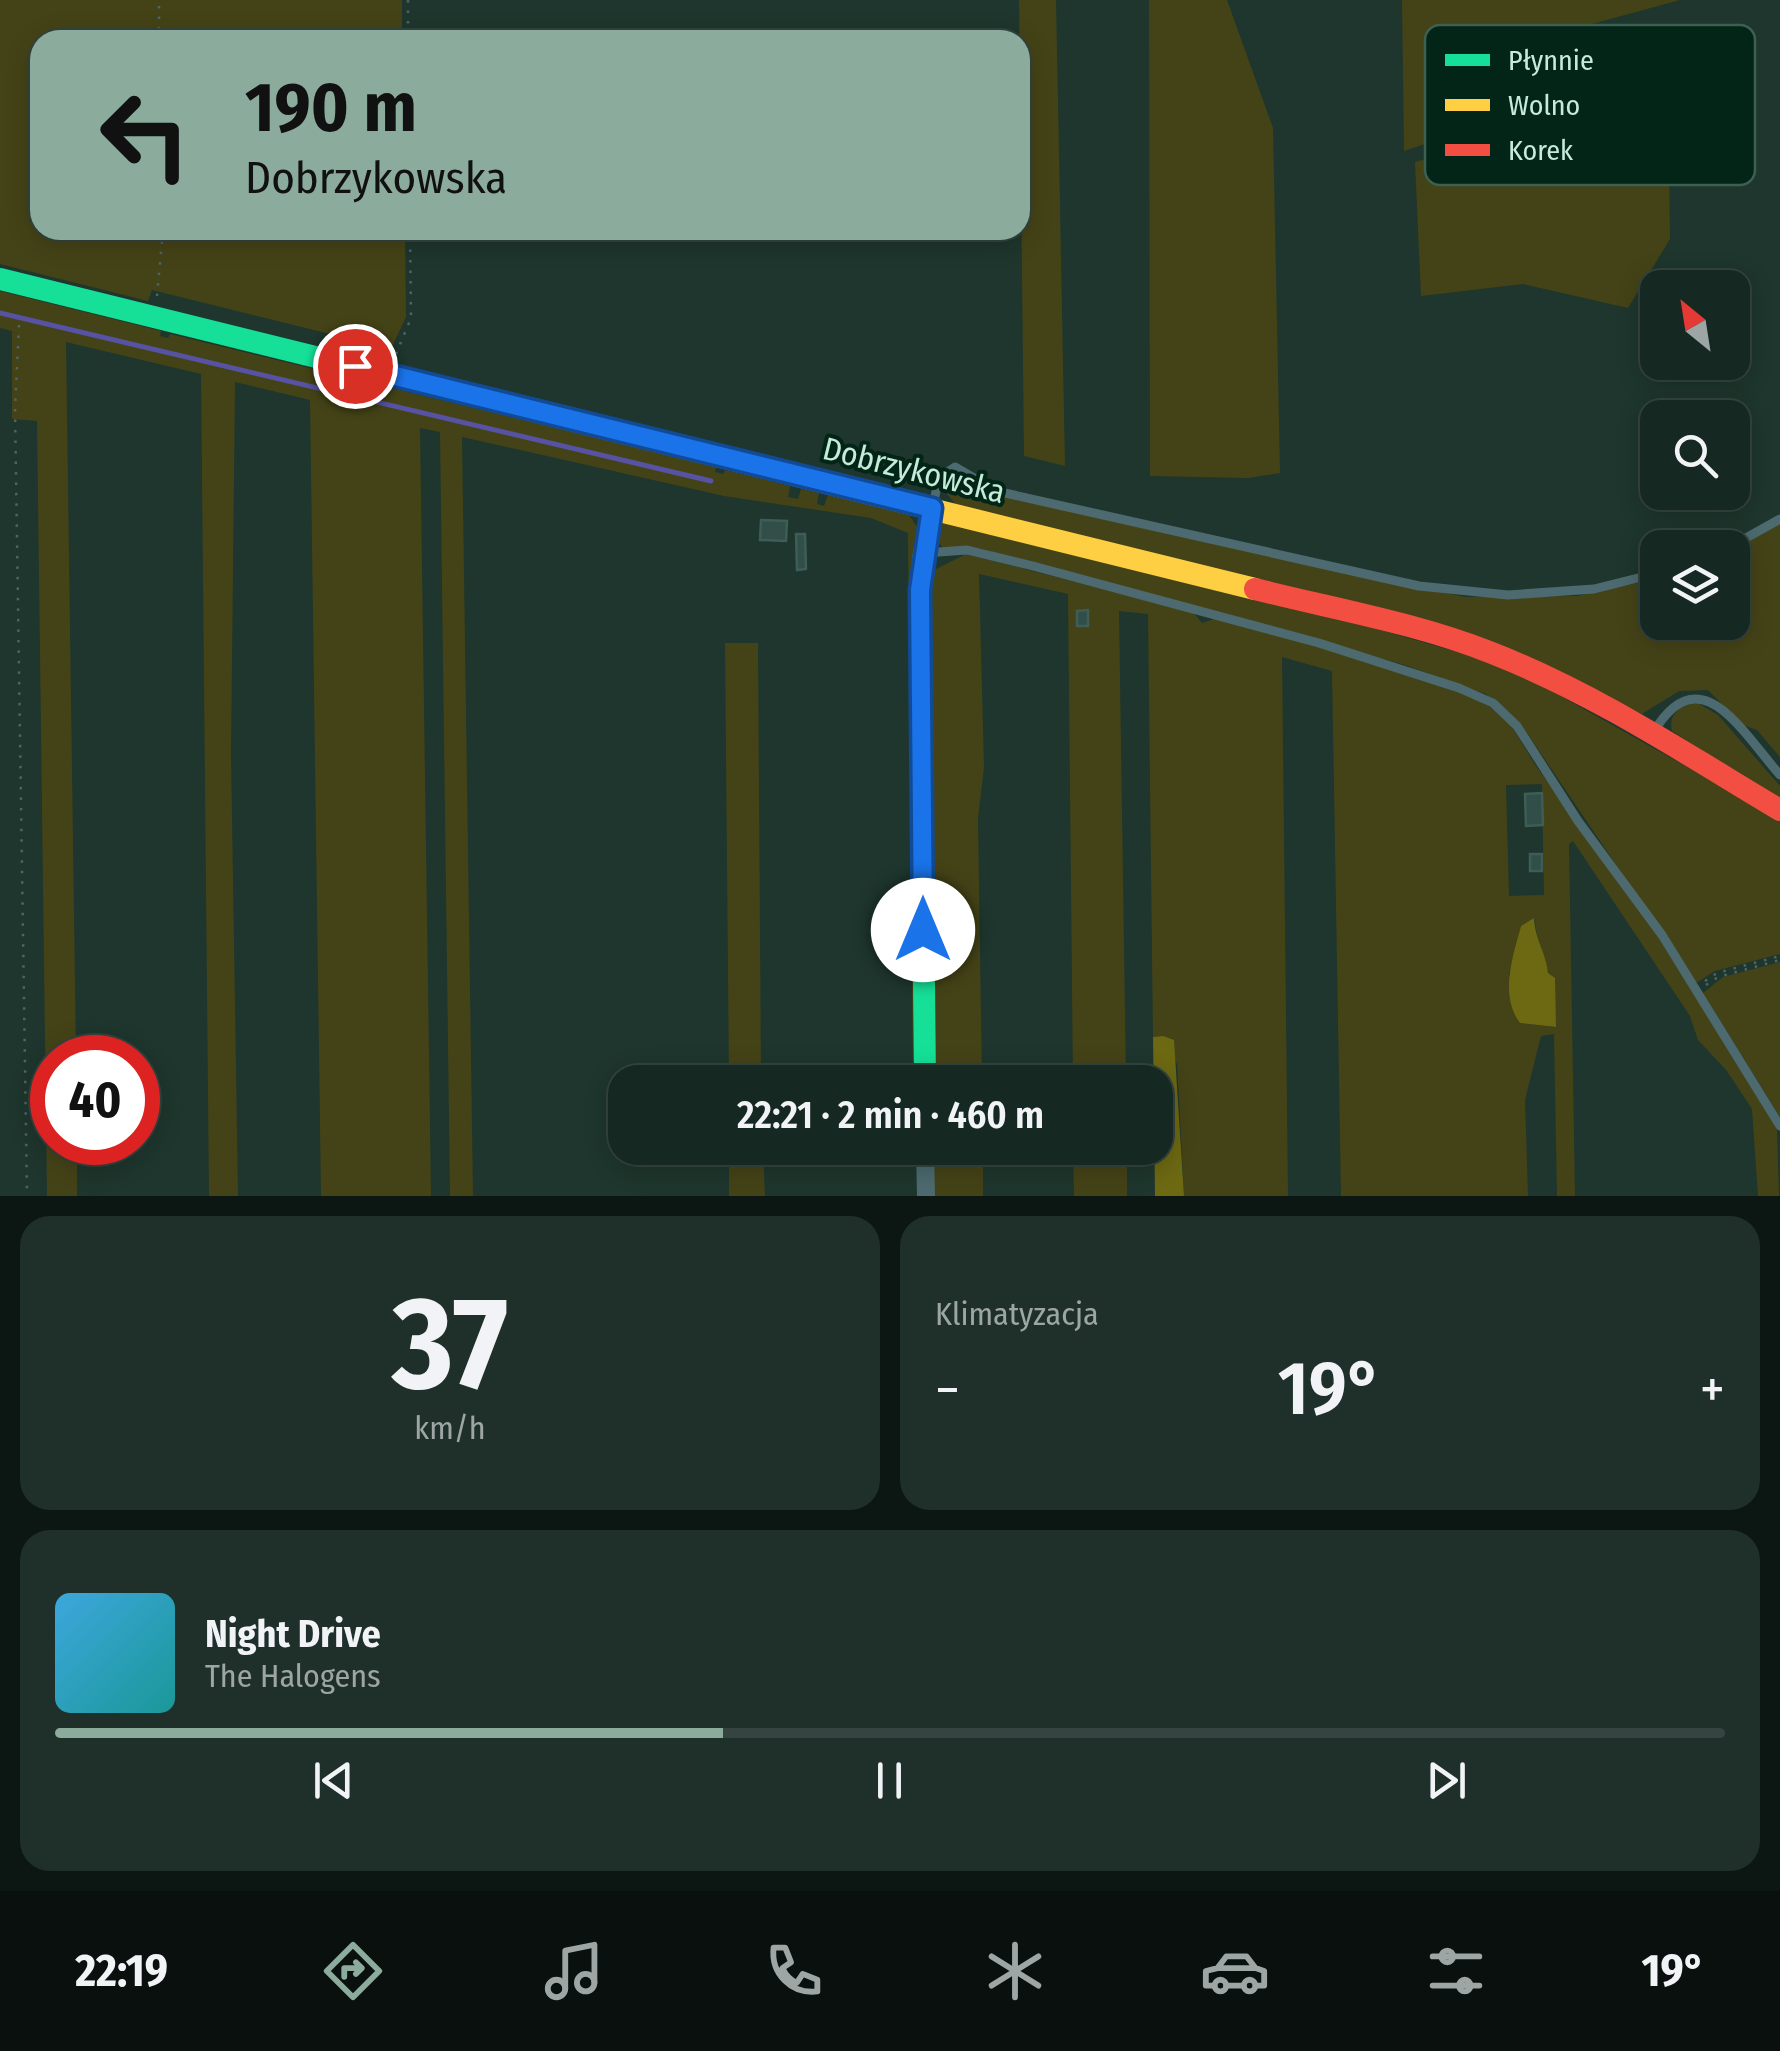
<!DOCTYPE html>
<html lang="pl">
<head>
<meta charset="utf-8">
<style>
  :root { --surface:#162822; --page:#1f302a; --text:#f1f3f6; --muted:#9ea6a5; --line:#354440; --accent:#8bac9d }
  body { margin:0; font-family:"Fira Sans Condensed",sans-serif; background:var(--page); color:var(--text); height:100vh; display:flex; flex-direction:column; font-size:38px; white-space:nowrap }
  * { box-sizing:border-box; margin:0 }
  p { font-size:32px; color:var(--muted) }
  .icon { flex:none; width:55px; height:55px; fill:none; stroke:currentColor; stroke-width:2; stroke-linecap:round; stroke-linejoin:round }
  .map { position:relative; height:1196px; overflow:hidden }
  .details { display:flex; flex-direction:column; gap:20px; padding:20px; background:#0c1613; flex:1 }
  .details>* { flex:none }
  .hud { position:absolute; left:30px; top:30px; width:1000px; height:210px; border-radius:30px; box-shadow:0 5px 25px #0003,0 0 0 2px var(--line); background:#8bac9d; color:#111; overflow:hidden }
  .needle { width:65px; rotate:330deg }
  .buttons { position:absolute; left:1640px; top:270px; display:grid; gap:20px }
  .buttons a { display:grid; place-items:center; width:110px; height:110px; border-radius:20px; background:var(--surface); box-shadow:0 5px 25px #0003,0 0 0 2px var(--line); font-size:50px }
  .speed { position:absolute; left:30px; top:1035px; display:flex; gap:20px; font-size:50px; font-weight:700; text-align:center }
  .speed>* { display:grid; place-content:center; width:130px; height:130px; border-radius:50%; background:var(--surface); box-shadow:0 5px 25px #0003,0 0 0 2px var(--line); line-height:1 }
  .speed .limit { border:15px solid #d22; background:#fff; color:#111 }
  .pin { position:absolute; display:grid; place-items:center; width:85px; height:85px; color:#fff; margin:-42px; border:5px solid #fff; border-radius:50%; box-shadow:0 2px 10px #0007 }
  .me { position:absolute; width:110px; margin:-55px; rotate:0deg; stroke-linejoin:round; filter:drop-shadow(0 0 8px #0008) }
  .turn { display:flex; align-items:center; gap:35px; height:210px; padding:0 50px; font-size:45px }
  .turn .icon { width:130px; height:130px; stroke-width:2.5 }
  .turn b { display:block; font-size:70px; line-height:85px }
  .big { font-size:75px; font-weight:600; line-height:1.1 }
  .details .card { flex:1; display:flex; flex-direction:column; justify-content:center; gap:15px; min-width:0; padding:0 35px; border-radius:30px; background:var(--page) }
  .details .dial { align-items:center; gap:0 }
  .dial b { font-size:130px; line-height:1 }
  .song { display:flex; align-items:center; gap:30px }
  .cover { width:120px; height:120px; border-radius:15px; background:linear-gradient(135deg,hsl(200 70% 55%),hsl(180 70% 35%)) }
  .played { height:10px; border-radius:5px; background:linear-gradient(90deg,var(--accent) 40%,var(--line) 40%) }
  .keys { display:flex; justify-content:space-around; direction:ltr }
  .heat { display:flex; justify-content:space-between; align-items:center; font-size:55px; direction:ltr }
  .details .tiles { flex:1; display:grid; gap:20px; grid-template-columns:1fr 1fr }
  .card:last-child { grid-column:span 2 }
  .trip { position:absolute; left:608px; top:1065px; width:565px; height:100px; border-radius:30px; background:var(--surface); box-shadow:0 5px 25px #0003,0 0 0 2px var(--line); font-weight:600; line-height:100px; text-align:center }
  .dock { display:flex; height:160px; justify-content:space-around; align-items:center; background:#09100e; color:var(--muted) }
  .dock .icon { width:70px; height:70px }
  .dock .on { color:var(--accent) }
  .dock b { font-size:45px; color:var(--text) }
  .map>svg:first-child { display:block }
</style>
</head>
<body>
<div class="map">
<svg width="1780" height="1196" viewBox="0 0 1780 1196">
  <rect width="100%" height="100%" fill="#1e362d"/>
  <g fill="#444317" fill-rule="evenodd">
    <polygon points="0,0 402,0 402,40 40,40 40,230 405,230 406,317 391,349 152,290 148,301 0,264"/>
    <polygon points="1019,0 1056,0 1065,466 1024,456"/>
    <polygon points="1149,0 1227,0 1273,128 1280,473 1248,478 1150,476"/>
    <polygon points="1402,0 1680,0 1533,40 1551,102 1404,151"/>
    <polygon points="1668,93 1670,239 1628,308 1523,284 1421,296 1415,162"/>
    <polygon points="0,291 161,331 160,336 168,338 170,334 716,467 715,472 723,474 725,470 790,486 788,497 798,499 801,489 819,493 817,504 824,506 828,495 909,515 919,530 913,1082 908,533 871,518 724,496 462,437 473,1196 450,1196 440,432 420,428 431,1196 321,1196 310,400 235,382 231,754 238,1196 209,1196 201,374 66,342 76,1057 52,1058 52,1142 77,1143 77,1196 47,1196 37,421 12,419 12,331 0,328"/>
    <polygon points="954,476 1002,496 1465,597 1577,596 1657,579 1658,622 1732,622 1733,549 1780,523 1780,757 1757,730 1743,725 1708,690 1679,691 1642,714 1570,679 955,504 944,490"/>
    <polygon points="944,522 1280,601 1509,667 1780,819 1780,954 1715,971 1696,983 1523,727 1486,694 1402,664 978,548 942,547 933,534"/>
    <path d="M966,554L1193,612L1202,623L1217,618L1302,641L1463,693L1493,708L1512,727L1536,766L1656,933L1777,1128L1779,1196H1758L1752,1109L1727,1071L1698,1040L1690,1016L1573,841L1569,844L1575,1196H1557L1554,1034L1541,1036L1525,1100L1528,1196H1341L1332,671L1282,657L1288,1196H1184L1177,1064L1163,1036L1153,1037L1148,614L1119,611L1126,1082H1073L1068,594L979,574L984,767L978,819L982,1082H932V571ZM1542,784L1544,895L1509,896L1506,785ZM1535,919C1535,941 1546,952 1548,974L1555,979V1027L1520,1023L1509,974L1521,926Z"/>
    <polygon points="725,643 758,643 761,1082 729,1082"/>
    <path d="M1696,702L1718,715L1780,786V800L1672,731C1668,713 1681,706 1696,702Z"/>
    <polygon points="1780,962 1780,1117 1703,993 1723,977"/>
    <polygon points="729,1148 763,1148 765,1196 729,1196"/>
    <polygon points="933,1148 983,1148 983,1196 934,1196"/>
    <polygon points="1073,1148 1127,1148 1127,1196 1074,1196"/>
  </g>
  <g fill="#6d6812">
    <path d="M1534,918C1535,940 1546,952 1548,973L1555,978L1556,1027L1520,1023C1499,995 1513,956 1521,926Z"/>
    <polygon points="1163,1036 1174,1040 1184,1196 1155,1196 1153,1037"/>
  </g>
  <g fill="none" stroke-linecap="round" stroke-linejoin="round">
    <polyline stroke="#5752a2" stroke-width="5" points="0,313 711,481"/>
  </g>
  <g fill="#314f48" stroke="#3d5d56" stroke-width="2.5">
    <polygon points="761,520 787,521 786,541 760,540"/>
    <polygon points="796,534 805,534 806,569 797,570"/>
    <polygon points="1088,610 1088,626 1077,626 1077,611"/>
    <polygon points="1542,793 1543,825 1526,826 1525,794"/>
    <rect x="1530" y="854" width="12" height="17"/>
  </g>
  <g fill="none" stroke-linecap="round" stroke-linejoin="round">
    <g stroke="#4d6566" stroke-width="2.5" stroke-dasharray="2.5 8" stroke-linecap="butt">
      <polyline points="408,0 408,40"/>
      <polyline points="159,40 159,0"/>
      <polyline points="157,296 163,230"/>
      <polyline points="19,325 15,408 27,1196"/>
      <polyline points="396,354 411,318 410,230"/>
      <polyline points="1705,981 1717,973 1780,956"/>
      <polyline points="1706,985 1718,977 1780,960"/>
    </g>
    <g stroke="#4c6a6f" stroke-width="9">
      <polyline points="1728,548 1780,519"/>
      <polyline points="1658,573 1594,589 1508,595 1419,586 996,491 955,467 940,477 937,486 924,553 967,550 1033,566 1319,643 1459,688 1493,703 1517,726 1578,821 1662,935 1780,1126"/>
      <path d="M1653,733C1700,654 1742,732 1780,775"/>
    </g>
    <polyline stroke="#4c6a6f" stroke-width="18" points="925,1148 926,1196"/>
    <g stroke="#16e098" stroke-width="22">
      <polyline points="0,279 518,407"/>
      <polyline points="924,553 920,590 925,1082"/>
    </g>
    <polyline stroke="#ffcf43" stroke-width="22" points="518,407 1255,589"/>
    <path stroke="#f24e42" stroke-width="22" d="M1255,589C1334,609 1416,623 1492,653C1594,693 1686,754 1780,810"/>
  </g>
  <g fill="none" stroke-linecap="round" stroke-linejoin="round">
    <defs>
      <polyline id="route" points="355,366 932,508 920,590 923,930"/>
    </defs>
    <use href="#route" stroke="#114b97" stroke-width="25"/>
    <use href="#route" stroke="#1a73e8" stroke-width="18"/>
  </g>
  <g text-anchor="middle" stroke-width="8" stroke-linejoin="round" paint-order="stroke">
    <g font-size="32" fill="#c5ecd9" stroke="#022518">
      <text transform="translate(914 470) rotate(14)" y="11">Dobrzykowska</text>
    </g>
  </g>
  <rect x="1425" y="25" width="330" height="160" rx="15" fill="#022518" stroke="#3c6152" stroke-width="2.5"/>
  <rect x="1445" y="54" width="45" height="12" fill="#16e098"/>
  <rect x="1445" y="99" width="45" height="12" fill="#ffcf43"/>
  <rect x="1445" y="144" width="45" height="12" fill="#f24e42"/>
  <g font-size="28" fill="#c5ecd9">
    <text x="1508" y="70">Płynnie</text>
    <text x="1508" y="115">Wolno</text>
    <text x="1508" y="160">Korek</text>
  </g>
</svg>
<div class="buttons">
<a><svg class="needle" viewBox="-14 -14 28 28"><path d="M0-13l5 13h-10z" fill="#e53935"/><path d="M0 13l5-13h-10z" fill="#9ea6a5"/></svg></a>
<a><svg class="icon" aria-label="search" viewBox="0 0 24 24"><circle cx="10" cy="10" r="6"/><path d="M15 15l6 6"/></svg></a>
<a><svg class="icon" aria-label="layers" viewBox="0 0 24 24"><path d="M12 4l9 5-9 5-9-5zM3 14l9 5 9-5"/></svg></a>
</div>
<div class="speed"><div class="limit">40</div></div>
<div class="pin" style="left:355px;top:366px;background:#d93025"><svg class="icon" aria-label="arrive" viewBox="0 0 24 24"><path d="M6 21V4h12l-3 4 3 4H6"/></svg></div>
<svg class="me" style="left:923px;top:930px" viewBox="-20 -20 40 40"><circle r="19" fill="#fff"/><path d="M0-13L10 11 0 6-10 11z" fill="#1a73e8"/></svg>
<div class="trip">22:21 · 2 min · 460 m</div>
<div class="hud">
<div class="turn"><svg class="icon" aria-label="left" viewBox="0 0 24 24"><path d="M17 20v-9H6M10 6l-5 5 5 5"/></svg><div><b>190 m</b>Dobrzykowska</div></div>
</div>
</div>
<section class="details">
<div class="tiles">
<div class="card dial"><b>37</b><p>km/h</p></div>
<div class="card"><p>Klimatyzacja</p>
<div class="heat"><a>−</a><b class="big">19°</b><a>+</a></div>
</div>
<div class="card">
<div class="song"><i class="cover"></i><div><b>Night Drive</b><p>The Halogens</p></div></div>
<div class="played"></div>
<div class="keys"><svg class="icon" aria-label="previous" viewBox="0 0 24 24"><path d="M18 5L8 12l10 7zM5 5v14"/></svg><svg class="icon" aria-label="pause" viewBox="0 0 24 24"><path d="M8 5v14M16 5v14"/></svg><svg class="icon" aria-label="next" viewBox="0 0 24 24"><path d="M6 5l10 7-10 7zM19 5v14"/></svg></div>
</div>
</div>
</section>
<nav class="dock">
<b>22:19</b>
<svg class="icon on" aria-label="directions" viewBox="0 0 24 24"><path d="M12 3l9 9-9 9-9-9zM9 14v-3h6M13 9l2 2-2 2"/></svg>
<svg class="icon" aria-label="music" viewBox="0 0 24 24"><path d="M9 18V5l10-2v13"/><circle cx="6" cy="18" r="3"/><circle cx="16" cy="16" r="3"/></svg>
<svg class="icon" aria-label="phone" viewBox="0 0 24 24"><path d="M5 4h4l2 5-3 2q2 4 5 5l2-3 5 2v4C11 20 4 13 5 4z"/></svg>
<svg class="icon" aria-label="climate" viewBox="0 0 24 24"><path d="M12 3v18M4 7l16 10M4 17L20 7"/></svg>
<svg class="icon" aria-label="car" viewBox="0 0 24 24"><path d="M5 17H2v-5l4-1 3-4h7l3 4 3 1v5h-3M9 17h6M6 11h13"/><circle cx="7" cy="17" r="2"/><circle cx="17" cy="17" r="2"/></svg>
<svg class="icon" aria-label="filters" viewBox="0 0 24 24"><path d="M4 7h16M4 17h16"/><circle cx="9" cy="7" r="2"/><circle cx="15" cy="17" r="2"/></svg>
<b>19°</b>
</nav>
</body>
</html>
